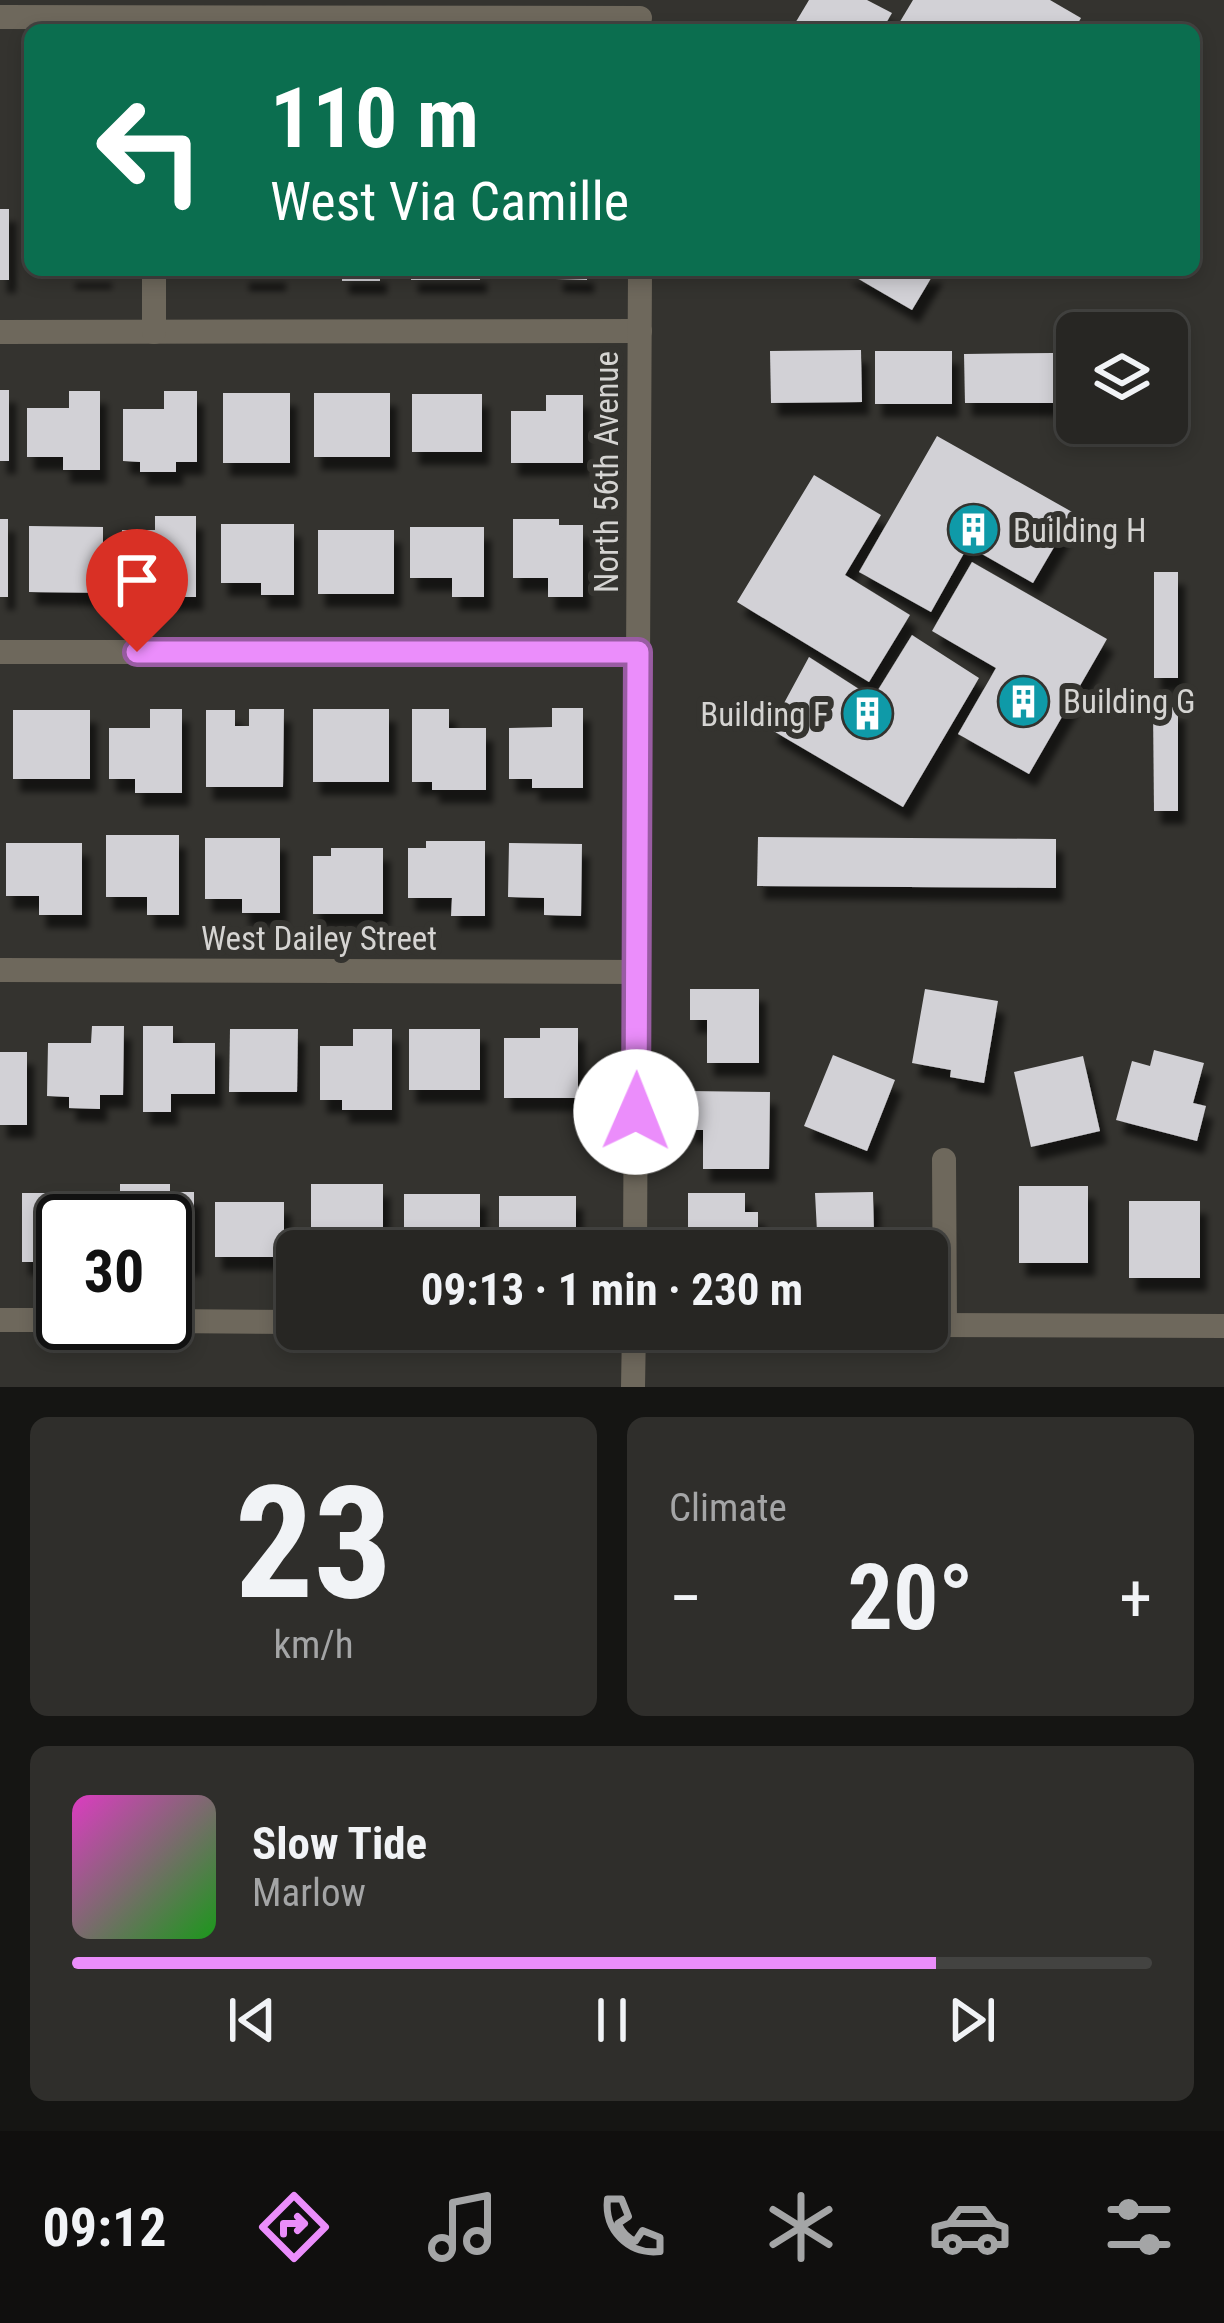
<!DOCTYPE html>
<html lang="en">
<head>
<meta charset="utf-8">
<style>
  :root { --surface:#272623; --page:#2f2e2b; --text:#f1f3f6; --muted:#a4a5a6; --line:#434341; --accent:#eb8dfb }
  body { margin:0; font-family:"Roboto Condensed",sans-serif; background:var(--page); color:var(--text); height:100vh; display:flex; flex-direction:column; font-size:45px; white-space:nowrap }
  * { box-sizing:border-box; margin:0 }
  p { font-size:39px; color:var(--muted) }
  .icon { flex:none; width:66px; height:66px; fill:none; stroke:currentColor; stroke-width:2; stroke-linecap:round; stroke-linejoin:round }
  .map { position:relative; height:1387px; overflow:hidden }
  .details { display:flex; flex-direction:column; gap:30px; padding:30px; background:#151513; flex:1 }
  .details>* { flex:none }
  .guide { position:absolute; left:24px; top:24px; width:1176px; height:252px; border-radius:18px; box-shadow:0 6px 18px #0003,0 0 0 3px var(--line); background:#0b6e4f; color:#fff; overflow:hidden }
  .buttons { position:absolute; left:1056px; top:312px; display:grid; gap:24px }
  .buttons a { display:grid; place-items:center; width:132px; height:132px; border-radius:18px; background:var(--surface); box-shadow:0 6px 18px #0003,0 0 0 3px var(--line); font-size:60px }
  .speed { position:absolute; left:36px; top:1194px; display:flex; gap:24px; font-size:60px; font-weight:700; text-align:center }
  .speed>* { display:grid; place-content:center; width:156px; height:156px; border-radius:50%; background:var(--surface); box-shadow:0 6px 18px #0003,0 0 0 3px var(--line); line-height:1 }
  .speed .limit { border:6px solid #111; border-radius:18px; background:#fff; color:#111 }
  .pin { position:absolute; display:grid; place-items:center; width:102px; height:102px; color:#fff; margin:-123px -51px; border-radius:50% 50% 50% 0; rotate:-45deg; box-shadow:0 0 12px #0007 }
  .pin .icon { rotate:45deg }
  .me { position:absolute; width:132px; margin:-66px; rotate:1deg; stroke-linejoin:round; filter:drop-shadow(0 0 9px #0008) }
  .turn { display:flex; align-items:center; gap:42px; height:252px; padding:0 48px; font-size:54px }
  .turn .icon { width:156px; height:156px; stroke-width:2.5 }
  .turn b { display:block; font-size:84px; line-height:102px }
  .big { font-size:90px; font-weight:700; line-height:1.1 }
  .details .card { flex:1; display:flex; flex-direction:column; justify-content:center; gap:18px; min-width:0; padding:0 42px; border-radius:18px; background:var(--page) }
  .details .dial { align-items:center; gap:0 }
  .dial b { font-size:156px; line-height:1 }
  .song { display:flex; align-items:center; gap:36px }
  .cover { width:144px; height:144px; border-radius:18px; background:linear-gradient(135deg,hsl(310 70% 55%),hsl(120 70% 35%)) }
  .played { height:12px; border-radius:6px; background:linear-gradient(90deg,var(--accent) 80%,var(--line) 80%) }
  .keys { display:flex; justify-content:space-around; direction:ltr }
  .heat { display:flex; justify-content:space-between; align-items:center; font-size:66px; direction:ltr }
  .details .tiles { flex:1; display:grid; gap:30px; grid-template-columns:1fr 1fr }
  .card:last-child { grid-column:span 2 }
  .trip { position:absolute; left:276px; top:1230px; width:672px; height:120px; border-radius:18px; background:var(--surface); box-shadow:0 6px 18px #0003,0 0 0 3px var(--line); font-weight:700; line-height:120px; text-align:center }
  .dock { display:flex; height:192px; justify-content:space-around; align-items:center; background:#100f0e; color:var(--muted) }
  .dock .icon { width:84px; height:84px }
  .dock .selected { color:var(--accent) }
  .dock b { font-size:54px; color:var(--text) }
  .map>svg:first-child { display:block }
</style>
</head>
<body>
<div class="map">
<svg width="1224" height="1387" viewBox="0 0 1224 1387">
  <defs>
    <filter id="shadow"><feDropShadow dx="7" dy="13" stdDeviation="3" flood-color="#0009"/></filter>
  </defs>
  <rect width="100%" height="100%" fill="#34332f"/>
  <g fill="#d2d1d6" filter="url(#shadow)">
    <polygon points="809,0 867,0 892,13 882,30 791,30"/>
    <polygon points="913,0 1050,0 1081,18 1074,30 895,30"/>
    <rect x="0" y="209" width="9" height="71"/>
    <rect x="68" y="270" width="37" height="6"/>
    <rect x="242" y="270" width="37" height="8"/>
    <rect x="342" y="270" width="38" height="11"/>
    <rect x="411" y="270" width="69" height="10"/>
    <polygon points="556,270 587,270 587,280 556,279"/>
    <polygon points="843,270 936,270 912,310"/>
    <polygon points="861,350 862,402 771,403 770,351"/>
    <rect x="875" y="351" width="77" height="53"/>
    <polygon points="1053,353 1053,403 965,403 964,354"/>
    <rect x="0" y="390" width="9" height="71"/>
    <polygon points="69,391 100,391 100,470 63,470 63,457 27,457 27,408 69,408"/>
    <polygon points="164,391 197,391 197,462 176,462 176,472 140,472 140,462 123,461 123,409 164,409"/>
    <rect x="223" y="393" width="67" height="70"/>
    <rect x="314" y="393" width="76" height="64"/>
    <rect x="412" y="394" width="70" height="58"/>
    <polygon points="546,395 583,395 583,463 511,463 511,411 546,411"/>
    <polygon points="937,436 1074,513 1033,583 968,546 931,612 859,572"/>
    <polygon points="814,475 881,515 845,575 910,615 869,682 737,602"/>
    <polygon points="155,516 196,516 196,597 163,597 163,581 122,581 122,530 155,530"/>
    <rect x="0" y="519" width="8" height="78"/>
    <polygon points="513,519 559,519 559,525 583,525 583,597 548,597 548,578 513,578"/>
    <polygon points="221,524 294,524 294,595 261,595 261,583 221,583"/>
    <polygon points="29,526 103,527 103,542 110,542 110,593 29,592"/>
    <polygon points="410,527 484,527 484,597 452,597 452,578 410,578"/>
    <rect x="318" y="530" width="76" height="64"/>
    <polygon points="972,562 1107,639 1029,774 958,734 996,668 932,631"/>
    <rect x="1154" y="572" width="24" height="106"/>
    <polygon points="912,635 979,678 903,807 770,729 809,657 873,698"/>
    <polygon points="1178,707 1178,811 1154,811 1153,708"/>
    <polygon points="552,708 583,708 583,788 532,788 532,779 509,779 509,728 552,727"/>
    <polygon points="150,709 182,709 182,793 135,793 135,779 109,779 109,728 150,728"/>
    <polygon points="249,709 284,709 283,787 206,787 206,710 235,710 235,726 249,726"/>
    <rect x="313" y="709" width="76" height="73"/>
    <polygon points="412,709 449,709 449,728 486,728 486,790 432,790 432,782 412,782"/>
    <rect x="13" y="710" width="77" height="69"/>
    <polygon points="106,835 179,835 179,915 147,915 147,897 106,897"/>
    <polygon points="758,837 1056,839 1056,888 757,886"/>
    <polygon points="205,838 280,838 280,913 242,913 242,899 205,899"/>
    <polygon points="426,841 485,841 485,916 451,916 452,898 408,898 408,848 426,848"/>
    <polygon points="6,843 82,843 82,915 39,915 39,896 6,896"/>
    <polygon points="509,843 582,844 581,916 544,915 544,898 508,897"/>
    <polygon points="331,848 383,848 383,914 313,914 313,856 331,856"/>
    <polygon points="690,989 759,989 759,1063 707,1063 707,1020 690,1020"/>
    <polygon points="925,989 998,1001 984,1083 950,1077 951,1070 912,1063"/>
    <polygon points="92,1026 124,1026 123,1095 100,1095 100,1109 69,1108 69,1097 47,1096 48,1043 91,1043"/>
    <polygon points="143,1026 173,1026 173,1043 215,1043 215,1094 171,1094 171,1112 143,1112"/>
    <polygon points="540,1028 578,1028 578,1098 504,1098 504,1038 540,1038"/>
    <polygon points="230,1029 298,1029 297,1092 229,1092"/>
    <polygon points="353,1029 392,1029 392,1110 342,1110 342,1100 320,1100 320,1046 353,1046"/>
    <rect x="409" y="1029" width="71" height="61"/>
    <polygon points="1154,1050 1204,1063 1193,1103 1206,1106 1197,1141 1116,1120 1132,1061 1150,1066"/>
    <rect x="0" y="1052" width="27" height="73"/>
    <polygon points="833,1055 895,1080 867,1151 804,1126"/>
    <polygon points="1083,1056 1100,1131 1031,1147 1014,1072"/>
    <polygon points="689,1091 770,1092 769,1169 703,1169 703,1130 689,1130"/>
    <polygon points="120,1184 170,1184 170,1192 194,1192 194,1263 165,1263 165,1221 120,1221"/>
    <polygon points="311,1184 383,1184 383,1251 346,1251 346,1244 311,1244"/>
    <rect x="1019" y="1186" width="69" height="77"/>
    <polygon points="873,1192 874,1234 888,1234 888,1251 818,1251 815,1193"/>
    <polygon points="22,1193 97,1193 97,1221 63,1221 63,1262 22,1262"/>
    <polygon points="688,1193 745,1193 745,1212 758,1212 758,1251 688,1251"/>
    <rect x="404" y="1194" width="76" height="57"/>
    <rect x="499" y="1196" width="77" height="55"/>
    <rect x="1129" y="1201" width="71" height="77"/>
    <rect x="215" y="1202" width="69" height="55"/>
  </g>
  <g fill="none" stroke-linecap="round" stroke-linejoin="round">
    <g stroke="#6e685c" stroke-width="24">
      <polyline points="0,17 640,18"/>
      <polyline points="0,332 640,331"/>
      <polyline points="154,332 154,270"/>
      <polyline points="0,652 638,652"/>
      <polyline points="0,970 638,972"/>
      <polyline points="944,1160 945,1325"/>
      <polyline points="635,1251 640,270"/>
      <polyline points="0,1320 63,1320"/>
      <polyline points="165,1321 297,1322"/>
      <polyline points="927,1325 1224,1326"/>
      <polyline points="633,1387 634,1329"/>
    </g>
  </g>
  <g fill="none" stroke-linecap="round" stroke-linejoin="round">
    <defs>
      <polyline id="route" points="137,652 638,652 636,1112"/>
    </defs>
    <use href="#route" stroke="#995ca3" stroke-width="30"/>
    <use href="#route" stroke="#eb8dfb" stroke-width="21"/>
  </g>
  <defs>
    <symbol id="building-disc" viewBox="-11 -11 22 22"><circle r="9.5" fill="#0f9aa8" stroke="#34332f"/><path d="M-4-6H4V6H1V3H-1V6H-4ZM-2.5-4.3h1.7v1.8h-1.7ZM.8-4.3h1.7v1.8H.8ZM-2.5-1h1.7V.8h-1.7ZM.8-1h1.7V.8H.8Z" fill="#fff"/></symbol>
  </defs>
  <g fill-rule="evenodd">
    <use href="#building-disc" x="944" y="500" width="59" height="59"/>
    <use href="#building-disc" x="994" y="672" width="59" height="59"/>
    <use href="#building-disc" x="838" y="684" width="59" height="59"/>
  </g>
  <g text-anchor="middle" stroke-width="12" stroke-linejoin="round" paint-order="stroke">
    <g font-size="33" fill="#d5d4d2" stroke="#34332f">
      <text transform="translate(606 472) rotate(-90)" y="12">North 56th Avenue</text>
      <text x="319" y="950">West Dailey Street</text>
    </g>
    <g font-size="33" fill="#d5d4d2" stroke="#34332f" text-anchor="start">
      <text x="1013" y="542">Building H</text>
      <text x="1063" y="713">Building G</text>
      <text x="829" y="726" text-anchor="end">Building F</text>
    </g>
  </g>
</svg>
<div class="buttons">
<a><svg class="icon" aria-label="layers" viewBox="0 0 24 24"><path d="M12 4l9 5-9 5-9-5zM3 14l9 5 9-5"/></svg></a>
</div>
<div class="speed"><div class="limit">30</div></div>
<div class="pin" style="left:137px;top:652px;background:#d93025"><svg class="icon" aria-label="arrive" viewBox="0 0 24 24"><path d="M6 21V4h12l-3 4 3 4H6"/></svg></div>
<svg class="me" style="left:636px;top:1112px" viewBox="-20 -20 40 40"><circle r="19" fill="#fff"/><path d="M0-13L10 11 0 6-10 11z" fill="#eb8dfb"/></svg>
<div class="trip">09:13 · 1 min · 230 m</div>
<div class="guide">
<div class="turn"><svg class="icon" aria-label="left" viewBox="0 0 24 24"><path d="M17 20v-9H6M10 6l-5 5 5 5"/></svg><div><b>110 m</b>West Via Camille</div></div>
</div>
</div>
<section class="details">
<div class="tiles">
<div class="card dial"><b>23</b><p>km/h</p></div>
<div class="card"><p>Climate</p>
<div class="heat"><a>−</a><b class="big">20°</b><a>+</a></div>
</div>
<div class="card">
<div class="song"><i class="cover"></i><div><b>Slow Tide</b><p>Marlow</p></div></div>
<div class="played"></div>
<div class="keys"><svg class="icon" aria-label="previous" viewBox="0 0 24 24"><path d="M18 5L8 12l10 7zM5 5v14"/></svg><svg class="icon" aria-label="pause" viewBox="0 0 24 24"><path d="M8 5v14M16 5v14"/></svg><svg class="icon" aria-label="next" viewBox="0 0 24 24"><path d="M6 5l10 7-10 7zM19 5v14"/></svg></div>
</div>
</div>
</section>
<nav class="dock">
<b>09:12</b>
<svg class="icon selected" aria-label="directions" viewBox="0 0 24 24"><path d="M12 3l9 9-9 9-9-9zM9 14v-3h6M13 9l2 2-2 2"/></svg>
<svg class="icon" aria-label="music" viewBox="0 0 24 24"><path d="M9 18V5l10-2v13"/><circle cx="6" cy="18" r="3"/><circle cx="16" cy="16" r="3"/></svg>
<svg class="icon" aria-label="phone" viewBox="0 0 24 24"><path d="M5 4h4l2 5-3 2q2 4 5 5l2-3 5 2v4C11 20 4 13 5 4z"/></svg>
<svg class="icon" aria-label="climate" viewBox="0 0 24 24"><path d="M12 3v18M4 7l16 10M4 17L20 7"/></svg>
<svg class="icon" aria-label="car" viewBox="0 0 24 24"><path d="M5 17H2v-5l4-1 3-4h7l3 4 3 1v5h-3M9 17h6M6 11h13"/><circle cx="7" cy="17" r="2"/><circle cx="17" cy="17" r="2"/></svg>
<svg class="icon" aria-label="filters" viewBox="0 0 24 24"><path d="M4 7h16M4 17h16"/><circle cx="9" cy="7" r="2"/><circle cx="15" cy="17" r="2"/></svg>
</nav>
</body>
</html>
